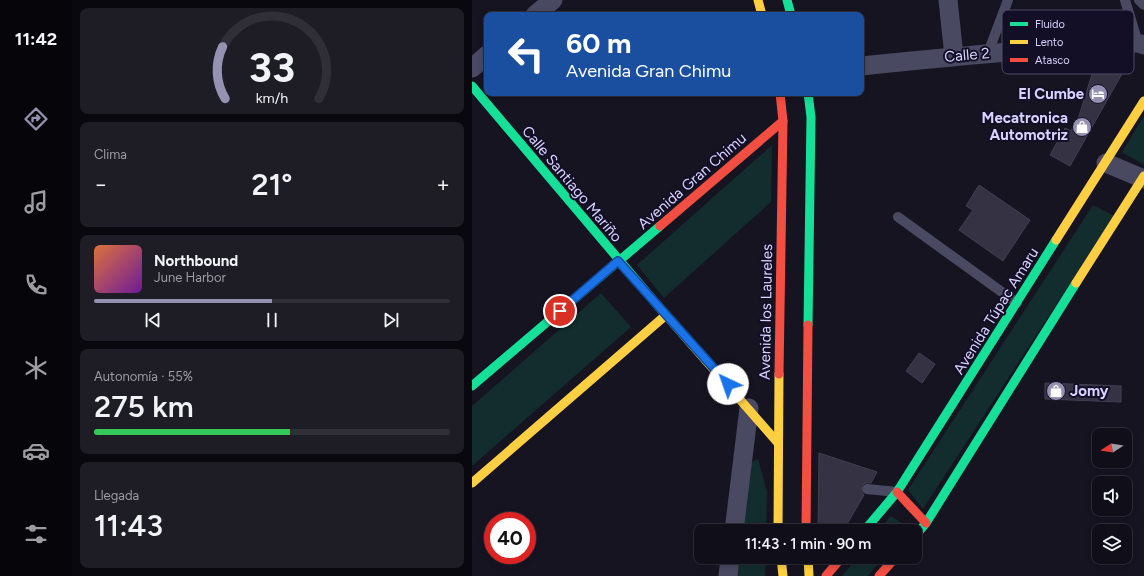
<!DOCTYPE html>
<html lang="es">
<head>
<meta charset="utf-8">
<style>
  :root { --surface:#100f19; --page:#1e1d26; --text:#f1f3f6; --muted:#9c9ca2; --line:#302f38; --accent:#9591b1 }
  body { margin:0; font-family:Figtree,sans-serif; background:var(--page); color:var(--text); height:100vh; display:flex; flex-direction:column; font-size:15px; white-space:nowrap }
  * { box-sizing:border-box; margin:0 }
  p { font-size:13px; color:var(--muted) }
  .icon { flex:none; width:22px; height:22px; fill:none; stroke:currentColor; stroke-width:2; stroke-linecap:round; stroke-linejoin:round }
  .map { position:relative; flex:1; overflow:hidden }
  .panel { display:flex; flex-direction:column; gap:8px; padding:8px; background:#09080e; width:400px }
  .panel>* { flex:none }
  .guide { position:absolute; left:12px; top:12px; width:380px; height:84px; border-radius:8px; box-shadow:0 2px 6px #0003,0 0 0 1px var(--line); background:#1a4fa0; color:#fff; overflow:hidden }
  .needle { width:26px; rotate:258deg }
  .fabs { position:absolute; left:620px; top:428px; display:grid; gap:8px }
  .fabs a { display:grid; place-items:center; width:40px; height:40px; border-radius:8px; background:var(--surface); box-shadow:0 2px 6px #0003,0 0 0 1px var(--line); font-size:20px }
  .speed { position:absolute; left:12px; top:512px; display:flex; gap:8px; font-size:20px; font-weight:700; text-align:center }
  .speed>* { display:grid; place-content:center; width:52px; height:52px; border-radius:50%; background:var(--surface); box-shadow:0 2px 6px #0003,0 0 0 1px var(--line); line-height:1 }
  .speed .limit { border:6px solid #d22; background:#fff; color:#111 }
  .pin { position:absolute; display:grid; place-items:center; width:34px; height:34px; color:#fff; margin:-17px; border:2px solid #fff; border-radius:50%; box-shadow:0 1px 4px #0007 }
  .me { position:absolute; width:44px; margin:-22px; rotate:318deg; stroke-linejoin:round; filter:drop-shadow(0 0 3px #0008) }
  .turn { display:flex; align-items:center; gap:14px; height:84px; padding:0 16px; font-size:18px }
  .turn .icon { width:52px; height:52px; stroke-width:2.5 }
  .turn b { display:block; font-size:28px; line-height:34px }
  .big { font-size:30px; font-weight:600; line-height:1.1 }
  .panel .widget { flex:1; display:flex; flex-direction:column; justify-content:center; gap:6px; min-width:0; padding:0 14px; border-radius:8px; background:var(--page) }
  .panel .dial { align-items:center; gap:0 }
  .dial svg { height:104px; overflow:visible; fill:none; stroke:var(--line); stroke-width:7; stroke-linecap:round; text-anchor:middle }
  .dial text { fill:var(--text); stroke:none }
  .song { display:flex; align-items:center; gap:12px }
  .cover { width:48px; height:48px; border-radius:6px; background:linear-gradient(135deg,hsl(20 70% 55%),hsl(280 70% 35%)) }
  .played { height:4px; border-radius:2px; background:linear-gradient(90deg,var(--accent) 50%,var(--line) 50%) }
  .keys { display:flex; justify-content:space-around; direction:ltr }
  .heat { display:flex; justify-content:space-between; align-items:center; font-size:22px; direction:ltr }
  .charge { height:6px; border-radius:3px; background:linear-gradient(90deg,#34c759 55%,var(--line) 0) }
  .trip { position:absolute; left:222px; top:524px; width:228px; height:40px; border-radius:8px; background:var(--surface); box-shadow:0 2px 6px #0003,0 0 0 1px var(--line); font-weight:600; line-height:40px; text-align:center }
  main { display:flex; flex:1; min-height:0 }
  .menu { display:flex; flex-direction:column; width:72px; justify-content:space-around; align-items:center; background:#06060a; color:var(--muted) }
  .menu .icon { width:28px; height:28px }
  .menu .selected { color:var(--accent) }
  .menu b { font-size:18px; color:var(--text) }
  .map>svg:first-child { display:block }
</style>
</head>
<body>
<main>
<nav class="menu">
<b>11:42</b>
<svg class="icon selected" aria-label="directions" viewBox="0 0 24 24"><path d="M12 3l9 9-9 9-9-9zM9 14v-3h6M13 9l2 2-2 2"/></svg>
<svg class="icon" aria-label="music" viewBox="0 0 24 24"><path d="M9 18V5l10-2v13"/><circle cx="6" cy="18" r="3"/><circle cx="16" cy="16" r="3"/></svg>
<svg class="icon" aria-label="phone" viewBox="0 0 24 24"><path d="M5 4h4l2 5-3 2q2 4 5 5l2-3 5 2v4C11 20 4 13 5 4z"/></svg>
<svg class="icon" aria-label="climate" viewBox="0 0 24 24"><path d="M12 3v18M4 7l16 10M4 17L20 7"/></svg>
<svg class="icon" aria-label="car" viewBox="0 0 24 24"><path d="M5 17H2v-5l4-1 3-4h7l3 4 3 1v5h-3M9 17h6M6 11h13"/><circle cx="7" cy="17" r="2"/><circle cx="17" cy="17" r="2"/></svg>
<svg class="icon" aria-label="filters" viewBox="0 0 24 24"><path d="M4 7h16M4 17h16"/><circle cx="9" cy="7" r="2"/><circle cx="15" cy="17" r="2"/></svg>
</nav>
<section class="panel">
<div class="widget dial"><svg viewBox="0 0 100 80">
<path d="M14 69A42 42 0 1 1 86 69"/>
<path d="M14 69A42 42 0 0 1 12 29" stroke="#9591b1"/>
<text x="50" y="56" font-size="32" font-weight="700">33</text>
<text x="50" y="72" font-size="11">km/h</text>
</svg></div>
<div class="widget"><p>Clima</p>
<div class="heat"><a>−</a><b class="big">21°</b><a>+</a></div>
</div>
<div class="widget">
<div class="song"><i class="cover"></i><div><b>Northbound</b><p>June Harbor</p></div></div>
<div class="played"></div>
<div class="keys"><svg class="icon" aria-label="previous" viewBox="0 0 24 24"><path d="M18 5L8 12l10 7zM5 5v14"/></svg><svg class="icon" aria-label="pause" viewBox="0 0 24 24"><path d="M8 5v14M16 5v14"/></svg><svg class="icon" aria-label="next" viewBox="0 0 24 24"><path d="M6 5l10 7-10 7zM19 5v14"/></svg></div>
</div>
<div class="widget"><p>Autonomía · 55%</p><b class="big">275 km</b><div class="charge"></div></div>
<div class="widget"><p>Llegada</p><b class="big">11:43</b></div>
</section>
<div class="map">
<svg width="672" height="576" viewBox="0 0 672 576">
  <rect width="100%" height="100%" fill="#161421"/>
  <g fill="#132c2d">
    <polygon points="672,116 672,165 650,152"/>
    <polygon points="300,145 299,202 192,298 165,265"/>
    <polygon points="621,205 642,216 451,509 436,490"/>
    <polygon points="129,293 159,327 0,466 0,406"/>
    <polygon points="286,459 295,491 294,531 270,531 278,463"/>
    <polygon points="419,516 436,527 432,531 406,531"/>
    <polygon points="267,557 294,557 293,576 265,576"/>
    <polygon points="386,557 411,557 396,576 370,576"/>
  </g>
  <g fill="#343243" stroke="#433f54">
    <polygon points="658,53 651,72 598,166 578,155 593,128 599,131 607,116 621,71 607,70 608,57"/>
    <polygon points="507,185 558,220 531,261 487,230 501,210 494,206"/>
    <polygon points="447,353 463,364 450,383 434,371"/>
    <polygon points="573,383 649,386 649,402 573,399"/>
    <polygon points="347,453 405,472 399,483 393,483 390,486 389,491 392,495 371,531 346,531"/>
  </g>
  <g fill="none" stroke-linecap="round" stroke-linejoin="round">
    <g stroke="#4a4962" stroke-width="10">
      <polyline points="653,0 666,43"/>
      <polyline points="667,0 672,5"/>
      <polyline points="516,53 536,0"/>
      <polyline points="426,217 545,303"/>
      <polyline points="395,489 425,492"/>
    </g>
    <g stroke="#4a4962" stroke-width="19">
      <polyline points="476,0 482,56"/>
      <polyline points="63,15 81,0"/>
      <path d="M389,66C458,59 527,52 596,47C617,45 654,38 672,45"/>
      <polyline points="0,68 15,55"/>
      <polyline points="634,163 672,179"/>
      <polyline points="262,531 277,408"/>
      <polyline points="256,576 258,557"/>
    </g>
    <g stroke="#16e098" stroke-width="9">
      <polyline points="315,0 319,15"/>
      <polyline points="0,86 187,307"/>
      <polyline points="336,93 339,117 336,325"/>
      <polyline points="0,386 188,226"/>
      <polyline points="392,531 425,492 584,240"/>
      <polyline points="443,536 454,523 604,283"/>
    </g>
    <g stroke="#ffcf43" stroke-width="9">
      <polyline points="286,0 290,15"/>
      <polyline points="584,240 672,101"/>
      <polyline points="604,283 672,176"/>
      <polyline points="187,307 306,443"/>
      <polyline points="0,483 194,315"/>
      <polyline points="306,531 307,374"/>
      <polyline points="309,557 311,576"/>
      <polyline points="336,557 337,576"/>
    </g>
    <g stroke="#f24e42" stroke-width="9">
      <polyline points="188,226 311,121"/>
      <polyline points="307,374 311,121 308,93"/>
      <polyline points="425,492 454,523"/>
      <polyline points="334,531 336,325"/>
      <polyline points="354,576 370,557"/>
      <polyline points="407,576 424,557"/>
    </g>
  </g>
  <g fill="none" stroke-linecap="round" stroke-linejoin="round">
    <defs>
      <polyline id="route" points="88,311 146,261 256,384"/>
    </defs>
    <use href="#route" stroke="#114b97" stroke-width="10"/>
    <use href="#route" stroke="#1a73e8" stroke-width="7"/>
  </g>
  <defs>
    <symbol id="hotel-disc" viewBox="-11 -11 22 22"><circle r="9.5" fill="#9591b1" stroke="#130f26"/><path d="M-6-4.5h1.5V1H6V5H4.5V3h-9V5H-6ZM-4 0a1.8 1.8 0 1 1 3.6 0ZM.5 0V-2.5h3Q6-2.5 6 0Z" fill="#fff"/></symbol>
    <symbol id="shop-disc" viewBox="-11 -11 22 22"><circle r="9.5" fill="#9591b1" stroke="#130f26"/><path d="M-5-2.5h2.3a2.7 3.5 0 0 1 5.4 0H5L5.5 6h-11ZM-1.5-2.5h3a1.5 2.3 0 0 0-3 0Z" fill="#fff"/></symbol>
  </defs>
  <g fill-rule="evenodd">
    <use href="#hotel-disc" x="615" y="83" width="22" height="22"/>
    <use href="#shop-disc" x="599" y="116" width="22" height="22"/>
    <use href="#shop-disc" x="573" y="380" width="22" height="22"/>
  </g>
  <g text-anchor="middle" stroke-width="4" stroke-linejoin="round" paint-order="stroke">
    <g font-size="15" fill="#d9d4ff" stroke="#130f26">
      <text transform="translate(495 55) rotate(-5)" y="5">Calle 2</text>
      <text transform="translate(220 181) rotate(-41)" y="5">Avenida Gran Chimu</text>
      <text transform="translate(100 184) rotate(50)" y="5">Calle Santiago Mariño</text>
      <text transform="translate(524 311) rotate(-58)" y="5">Avenida Túpac Amaru</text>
      <text transform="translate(294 312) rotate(-89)" y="5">Avenida los Laureles</text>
    </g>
    <g font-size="15" font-weight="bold" fill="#d9d4ff" stroke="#130f26" text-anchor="end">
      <text x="612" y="99">El Cumbe</text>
      <text x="596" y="123">Mecatronica<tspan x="596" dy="17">Automotriz</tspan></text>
      <text x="598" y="396" text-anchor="start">Jomy</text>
    </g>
  </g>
  <rect x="530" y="10" width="132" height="64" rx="6" fill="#130f26" stroke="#4e4a67" stroke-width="1"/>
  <rect x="538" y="22" width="18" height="4" fill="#16e098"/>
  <rect x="538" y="40" width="18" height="4" fill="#ffcf43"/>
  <rect x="538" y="58" width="18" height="4" fill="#f24e42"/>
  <g font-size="11" fill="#d9d4ff">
    <text x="563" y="28">Fluido</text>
    <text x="563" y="46">Lento</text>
    <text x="563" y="64">Atasco</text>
  </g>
</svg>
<div class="fabs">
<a><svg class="needle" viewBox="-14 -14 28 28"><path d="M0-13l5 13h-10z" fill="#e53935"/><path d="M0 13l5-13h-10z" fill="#9c9ca2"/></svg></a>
<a><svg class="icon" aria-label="sound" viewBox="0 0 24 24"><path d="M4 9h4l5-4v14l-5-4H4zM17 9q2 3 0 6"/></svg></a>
<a><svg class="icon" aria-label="layers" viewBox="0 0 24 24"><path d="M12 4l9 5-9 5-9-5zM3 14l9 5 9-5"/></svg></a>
</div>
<div class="speed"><div class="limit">40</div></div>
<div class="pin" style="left:88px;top:311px;background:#d93025"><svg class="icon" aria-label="arrive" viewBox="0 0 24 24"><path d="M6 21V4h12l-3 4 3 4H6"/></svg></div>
<svg class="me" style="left:256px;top:384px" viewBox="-20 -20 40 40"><circle r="19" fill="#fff"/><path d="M0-13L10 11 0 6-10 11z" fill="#1a73e8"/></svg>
<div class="trip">11:43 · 1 min · 90 m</div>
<div class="guide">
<div class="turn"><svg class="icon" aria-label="left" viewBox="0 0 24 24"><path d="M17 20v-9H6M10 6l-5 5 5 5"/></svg><div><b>60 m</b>Avenida Gran Chimu</div></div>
</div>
</div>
</main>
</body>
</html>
